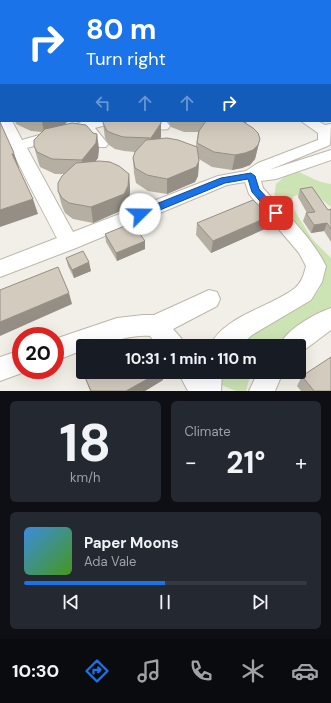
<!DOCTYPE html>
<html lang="en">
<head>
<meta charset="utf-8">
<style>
  :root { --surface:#171b24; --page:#242831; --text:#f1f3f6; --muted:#9ea1a6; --line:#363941; --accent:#1a73e8 }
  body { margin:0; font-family:"DM Sans",sans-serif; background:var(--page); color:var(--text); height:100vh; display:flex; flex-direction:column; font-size:15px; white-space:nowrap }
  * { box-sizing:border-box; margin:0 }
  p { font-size:13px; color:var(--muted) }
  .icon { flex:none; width:22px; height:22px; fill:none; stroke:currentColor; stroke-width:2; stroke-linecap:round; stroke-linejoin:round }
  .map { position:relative; height:391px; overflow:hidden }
  .drawer { display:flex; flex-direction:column; gap:10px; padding:10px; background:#0d0f14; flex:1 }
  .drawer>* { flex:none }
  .hud { position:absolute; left:0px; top:0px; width:331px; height:122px; box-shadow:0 4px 16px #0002; background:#1a73e8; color:#fff; overflow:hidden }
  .speed { position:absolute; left:12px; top:327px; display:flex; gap:8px; font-size:20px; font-weight:700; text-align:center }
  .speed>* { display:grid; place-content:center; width:52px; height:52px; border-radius:50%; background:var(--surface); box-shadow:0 4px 16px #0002; line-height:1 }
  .speed .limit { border:6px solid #d22; background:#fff; color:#111 }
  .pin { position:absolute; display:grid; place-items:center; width:34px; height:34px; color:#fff; margin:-17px; border-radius:8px; box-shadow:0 2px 6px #0006 }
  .me { position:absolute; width:44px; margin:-22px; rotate:68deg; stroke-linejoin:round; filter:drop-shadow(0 0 3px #0008) }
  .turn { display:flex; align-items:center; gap:14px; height:84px; padding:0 20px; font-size:18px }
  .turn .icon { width:52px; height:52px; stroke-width:2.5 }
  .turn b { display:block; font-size:28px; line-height:34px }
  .lanes { display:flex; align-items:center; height:38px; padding:0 20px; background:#0003; justify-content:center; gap:20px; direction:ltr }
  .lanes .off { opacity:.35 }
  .big { font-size:30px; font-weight:700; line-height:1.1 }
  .drawer .widget { flex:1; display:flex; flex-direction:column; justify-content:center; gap:6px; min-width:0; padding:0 14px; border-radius:6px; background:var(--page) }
  .drawer .dial { align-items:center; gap:0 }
  .dial b { font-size:52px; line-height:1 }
  .song { display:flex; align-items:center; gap:12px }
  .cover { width:48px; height:48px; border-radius:6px; background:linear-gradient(135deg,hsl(210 70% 55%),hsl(100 70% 35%)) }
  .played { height:4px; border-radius:2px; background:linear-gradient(90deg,var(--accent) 50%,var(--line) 50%) }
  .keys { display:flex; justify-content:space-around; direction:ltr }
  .heat { display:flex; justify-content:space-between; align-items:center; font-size:22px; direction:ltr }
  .drawer .tiles { flex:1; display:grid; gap:10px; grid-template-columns:1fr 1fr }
  .widget:last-child { grid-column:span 2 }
  .trip { position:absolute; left:76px; top:339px; width:230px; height:40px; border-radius:4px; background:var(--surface); box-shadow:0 4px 16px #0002; font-weight:700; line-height:40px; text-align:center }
  .menu { display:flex; height:64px; justify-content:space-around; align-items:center; background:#090b0e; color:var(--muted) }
  .menu .icon { width:28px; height:28px }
  .menu .active { color:var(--accent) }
  .menu b { font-size:18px; color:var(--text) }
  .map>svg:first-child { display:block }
</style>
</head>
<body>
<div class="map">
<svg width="331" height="391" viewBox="0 0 331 391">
  <rect width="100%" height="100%" fill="#f2efe8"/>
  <g fill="#cce3b4">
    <path d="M298,172C310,176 318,183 331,184V207L312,192L294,196L290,203L312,239L331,258V308L271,346H234L254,329L312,300L320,288L325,266L318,251L278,206L274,198L276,184L284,177Z"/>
    <polygon points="220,372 251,372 246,391 236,391 217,383"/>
  </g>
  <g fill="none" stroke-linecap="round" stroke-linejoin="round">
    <defs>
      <g id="minor">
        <polygon points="46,0 55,0 55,1 47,1"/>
        <polygon points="101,0 111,0 101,1"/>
        <polygon points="240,0 265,0 265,1 241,1"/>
        <rect x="330" y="20" width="1" height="6"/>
        <polygon points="330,81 331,82 331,90 330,89"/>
        <rect x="330" y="103" width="1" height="9"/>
        <path d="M0,118L1,121H12L22,140L77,124L83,121H112L110,124L95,128L108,144L106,147H96L82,132L27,148L73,232L218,176L246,171L258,163L318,140V133L301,121H318L325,125L331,124L330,145L269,170L331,150V160L276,179L261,181L263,188C285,213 311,236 326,266L322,282L311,300L252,335L240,346H210C223,316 271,307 295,288C302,282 304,274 306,266L299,253L249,194L245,182L227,185L76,248L0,277V260L57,238C47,218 0,133 0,118Z"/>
        <path d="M151,121H166L170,126L168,129C160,131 156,128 151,121Z"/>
        <path d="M209,290L217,292L220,299L217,306L173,329L181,338L185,346H158L150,336C127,334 106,346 83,346V350L55,361V339L117,318L143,315H154Z"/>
        <path d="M331,308V330L299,354V346H279C287,329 314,314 331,308Z"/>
        <polygon points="21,350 21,370 30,370 0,381 0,357"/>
        <polygon points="178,372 222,372 221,391 188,391"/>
        <polygon points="258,372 283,372 275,391 249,391"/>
      </g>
    </defs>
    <use href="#minor" stroke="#bdb7ab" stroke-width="2"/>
    <use href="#minor" fill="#fff" fill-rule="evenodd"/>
  </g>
  <g fill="#b5afa3">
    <polygon points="0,0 1,1 1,17 0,17"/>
    <polygon points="1,74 1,93 0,90 0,76"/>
    <polygon points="15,121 68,121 65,124 99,148 98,158 95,161 129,174 130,190 129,201 125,209 93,223 73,219 65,213 62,206 58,191 64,174 55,174 40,167 38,161 34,146 42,132 31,131 16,124"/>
    <polygon points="168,121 250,121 245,123 260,139 255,159 250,165 242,168 232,170 212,167 199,159 198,176 195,182 167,194 148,191 136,183 134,173 133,158 135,152 124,151 115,149 109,145 105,138 103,123 161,137 160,139 196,146 198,132 184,132 171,127"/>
    <polygon points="300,189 328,210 331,209 331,242 324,231 311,233 303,221 306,213 307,213 298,197"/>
    <polygon points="197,223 267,228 211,253 196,235"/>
    <polygon points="105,234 145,241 145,249 117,261 106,242"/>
    <polygon points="66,258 91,271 74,278 68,266"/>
    <polygon points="90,372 163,372 163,380 145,391 90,391 84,375"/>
    <polygon points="302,376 331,391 301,391 297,386"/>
  </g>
  <g fill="#948e85">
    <polygon points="42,121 68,121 62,127 44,132"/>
    <polygon points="244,121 250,121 244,123"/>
    <polygon points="161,123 161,137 152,153 151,138"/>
    <polygon points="97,134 99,148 98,158 85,175 82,160"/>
    <polygon points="260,139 255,159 250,165 242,168 232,170 235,155"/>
    <polygon points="14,153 19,168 17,169 12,154"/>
    <polygon points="199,161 198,176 195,182 167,194 167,179"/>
    <polygon points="129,174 130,190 129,201 125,209 93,223 91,207"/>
    <polygon points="33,199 38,214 0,227 0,210"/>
    <polygon points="270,216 267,228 211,253 213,241"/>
    <polygon points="327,223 324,231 311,233 314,225"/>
    <polygon points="145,241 145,249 117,261 116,253"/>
    <polygon points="89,262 91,271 74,278 72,270"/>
    <polygon points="69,293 72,304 0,336 0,322"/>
    <polygon points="160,372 163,372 163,380 145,391 126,391"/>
  </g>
  <g fill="#d3cbbe" stroke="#948e85">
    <polygon points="0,0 5,0 8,1 1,1 1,9 0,9"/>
    <polygon points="1,74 1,84 0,83 0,76"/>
    <polygon points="103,121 161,121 161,123 151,138 123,137 114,134 107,131 103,123"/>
    <polygon points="206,121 242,121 253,128 258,133 260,139 258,145 253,150 245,153 235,155 214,152 197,143 199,131"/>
    <polygon points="0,122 14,153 12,154 33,199 0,210"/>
    <polygon points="72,123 86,125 93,133 97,134 96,143 82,160 52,159 37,152 34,146 34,140 45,129"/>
    <polygon points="167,138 178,140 197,147 199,161 196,167 167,179 147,175 135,168 133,158 135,152 146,140"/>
    <polygon points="99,161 110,162 119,166 129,174 128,186 124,194 91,207 69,203 62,198 58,191 58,183 62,176 76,163"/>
    <polygon points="312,187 328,210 331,209 331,229 327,223 314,225 306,213 315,212 300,189"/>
    <polygon points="253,200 270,216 213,241 197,223"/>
    <polygon points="132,223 145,241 116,253 105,234"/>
    <polygon points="83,251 89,262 72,270 66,258"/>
    <polygon points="58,267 69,293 0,322 0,290"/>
    <polygon points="147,342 149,346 139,346"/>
    <polygon points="331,357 331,391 314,391 302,376"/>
    <polygon points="90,372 160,372 126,391 91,391 84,375"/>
  </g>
  <polygon fill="#1a73e8" stroke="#114b97" points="251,173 255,176 259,189 279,211 279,215 272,215 252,192 248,179 225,183 143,217 140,218 135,214 136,212 221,178"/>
</svg>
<div class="speed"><div class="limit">20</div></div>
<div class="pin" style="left:276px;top:213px;background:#d93025"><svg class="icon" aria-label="arrive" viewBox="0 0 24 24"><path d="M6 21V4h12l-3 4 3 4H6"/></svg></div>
<svg class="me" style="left:140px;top:214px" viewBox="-20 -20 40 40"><circle r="19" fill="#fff"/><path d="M0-13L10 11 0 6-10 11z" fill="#1a73e8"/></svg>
<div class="trip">10:31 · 1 min · 110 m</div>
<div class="hud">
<div class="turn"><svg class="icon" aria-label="right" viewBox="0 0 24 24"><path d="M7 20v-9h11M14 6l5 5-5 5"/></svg><div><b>80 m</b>Turn right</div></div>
<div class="lanes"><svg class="icon off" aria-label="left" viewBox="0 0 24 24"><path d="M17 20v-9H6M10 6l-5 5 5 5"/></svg><svg class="icon off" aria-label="ahead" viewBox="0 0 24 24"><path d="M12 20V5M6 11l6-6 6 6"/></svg><svg class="icon off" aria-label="ahead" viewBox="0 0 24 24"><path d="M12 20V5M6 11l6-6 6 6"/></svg><svg class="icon" aria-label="right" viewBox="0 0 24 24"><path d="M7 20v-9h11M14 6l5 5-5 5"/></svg></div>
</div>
</div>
<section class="drawer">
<div class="tiles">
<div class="widget dial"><b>18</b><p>km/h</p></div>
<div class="widget"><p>Climate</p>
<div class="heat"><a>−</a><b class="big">21°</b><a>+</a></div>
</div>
<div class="widget">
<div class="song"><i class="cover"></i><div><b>Paper Moons</b><p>Ada Vale</p></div></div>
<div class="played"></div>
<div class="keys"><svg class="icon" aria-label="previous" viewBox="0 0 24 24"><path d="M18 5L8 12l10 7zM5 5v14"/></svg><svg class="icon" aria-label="pause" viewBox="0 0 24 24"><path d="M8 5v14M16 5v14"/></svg><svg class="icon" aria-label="next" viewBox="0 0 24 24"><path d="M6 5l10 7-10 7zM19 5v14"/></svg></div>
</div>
</div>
</section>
<nav class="menu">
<b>10:30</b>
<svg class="icon active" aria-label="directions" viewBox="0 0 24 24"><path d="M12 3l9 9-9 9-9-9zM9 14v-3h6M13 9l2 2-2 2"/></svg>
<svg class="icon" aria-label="music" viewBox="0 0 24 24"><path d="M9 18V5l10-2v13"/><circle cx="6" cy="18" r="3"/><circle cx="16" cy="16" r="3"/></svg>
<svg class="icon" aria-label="phone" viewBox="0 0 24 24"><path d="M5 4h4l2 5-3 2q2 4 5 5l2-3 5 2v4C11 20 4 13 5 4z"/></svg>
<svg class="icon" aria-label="climate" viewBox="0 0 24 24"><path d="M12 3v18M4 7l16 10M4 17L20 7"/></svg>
<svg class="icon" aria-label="car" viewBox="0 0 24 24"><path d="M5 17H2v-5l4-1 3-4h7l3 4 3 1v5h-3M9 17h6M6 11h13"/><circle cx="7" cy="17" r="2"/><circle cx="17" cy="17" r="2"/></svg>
</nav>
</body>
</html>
